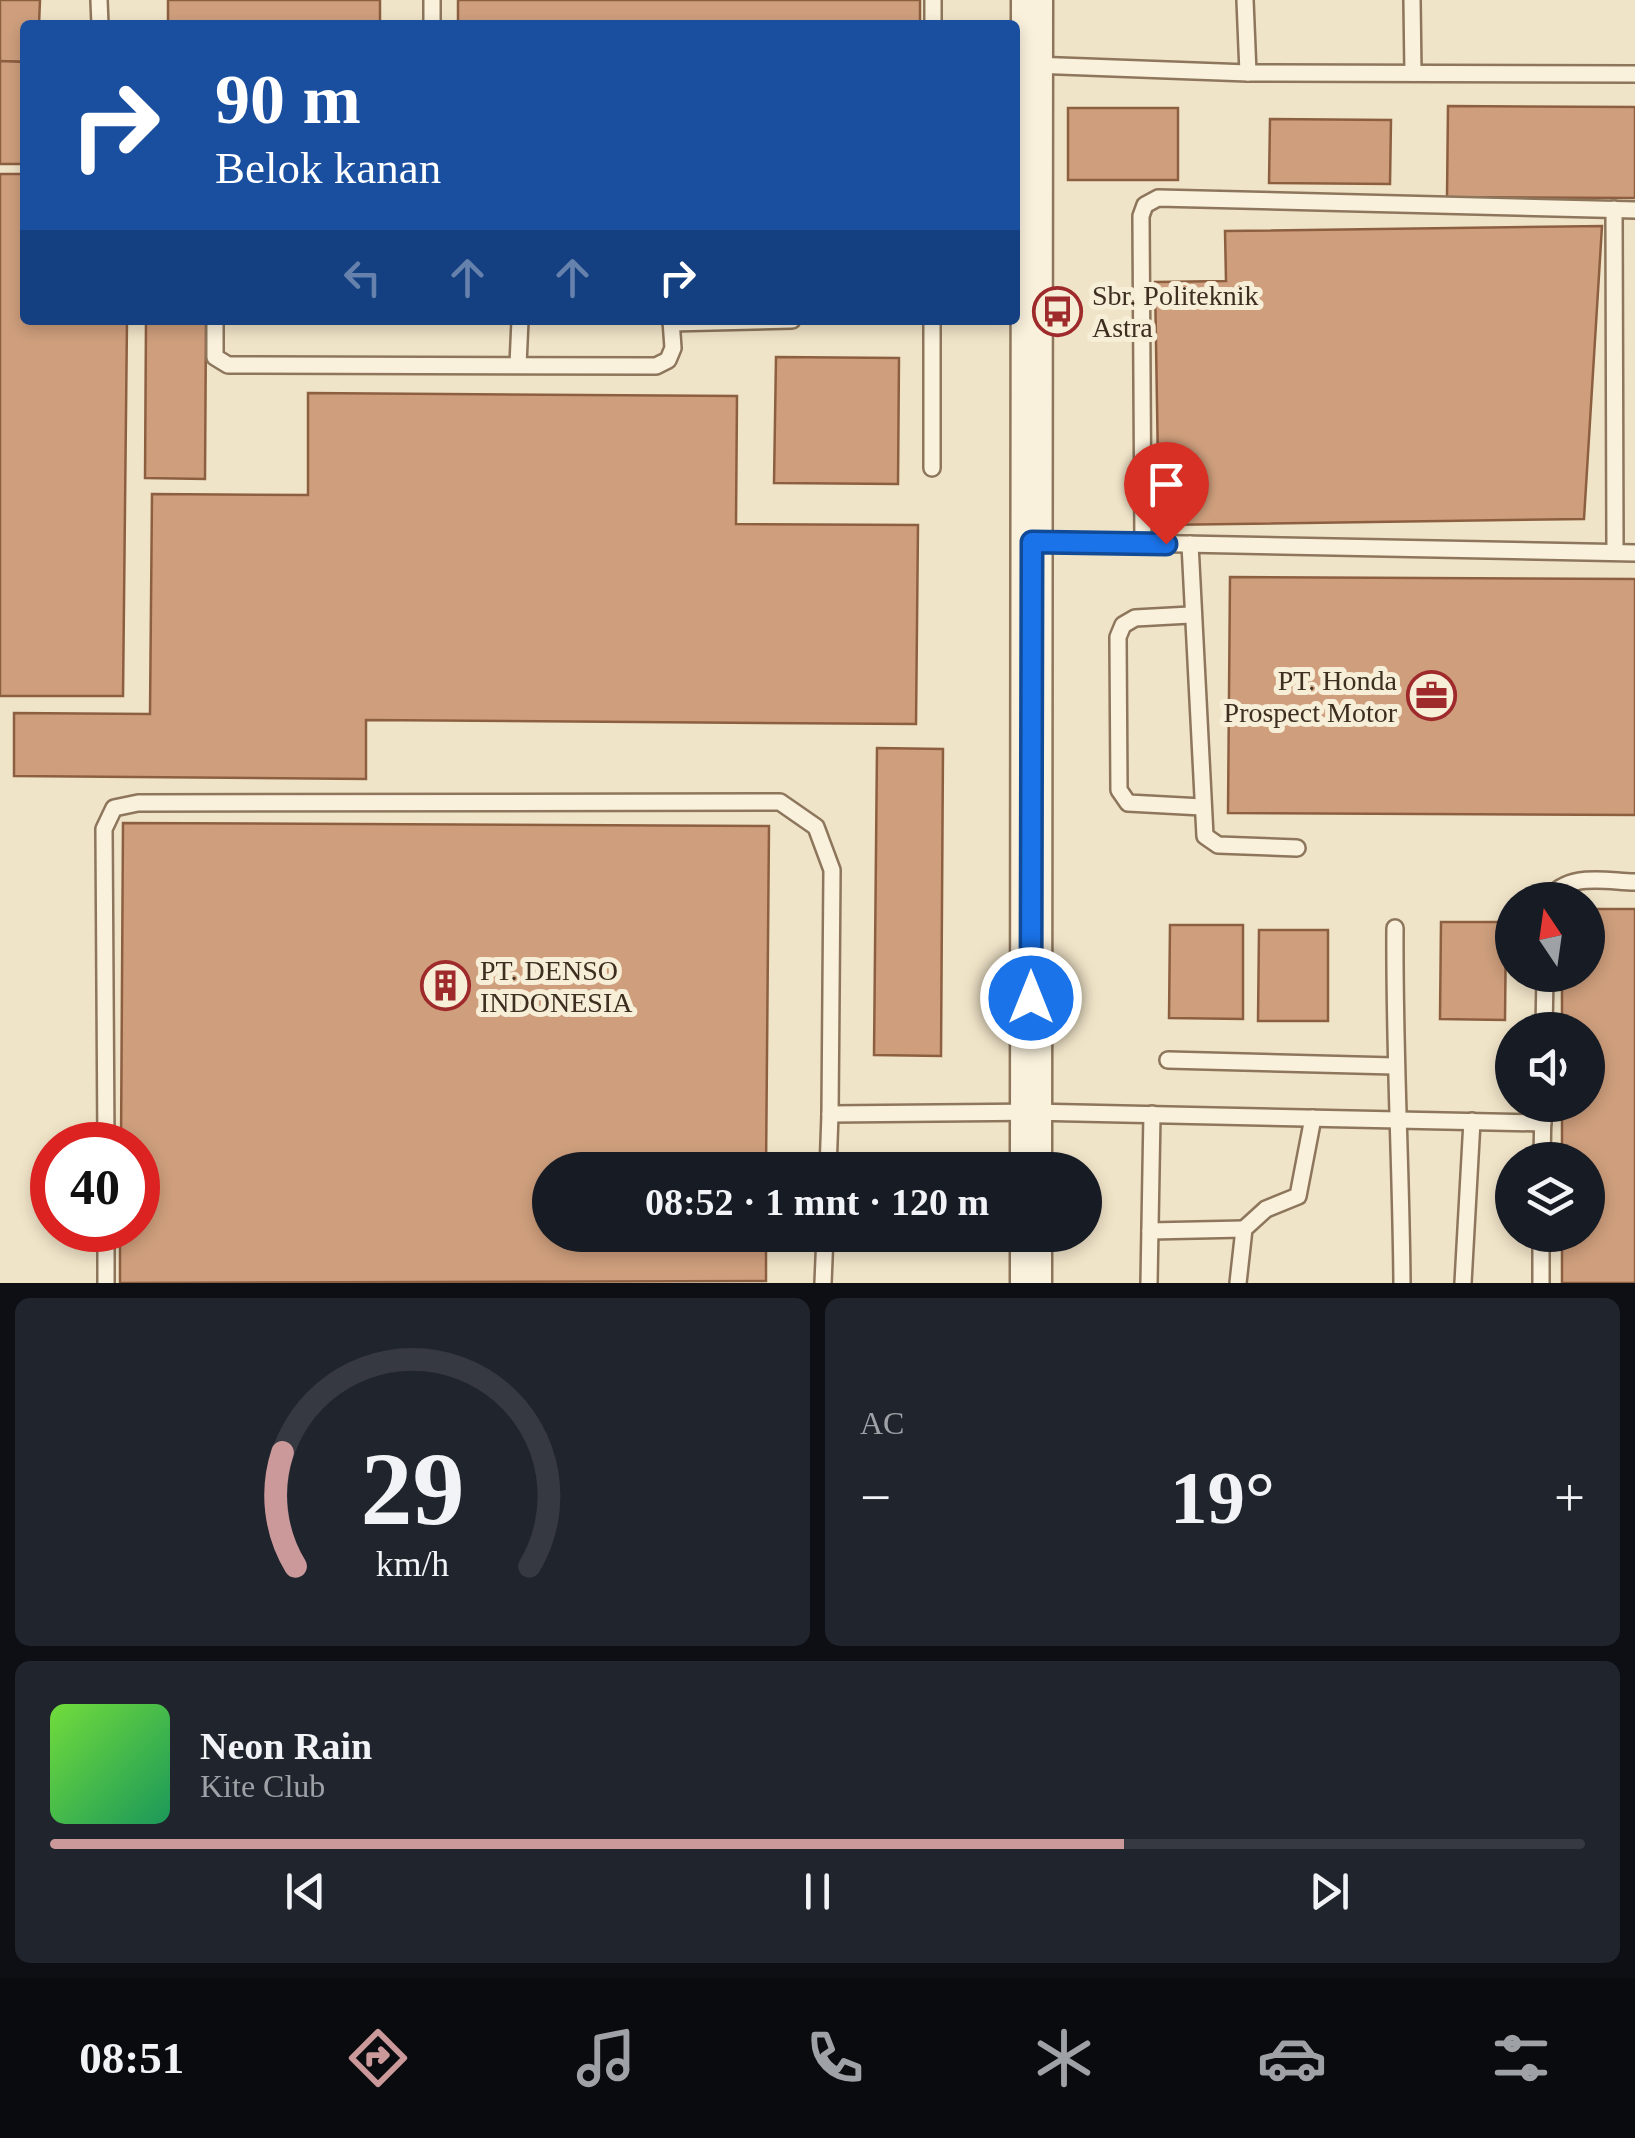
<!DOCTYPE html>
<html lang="id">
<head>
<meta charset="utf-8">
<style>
  :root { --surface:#171b24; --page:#20242c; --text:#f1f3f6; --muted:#9ea1a6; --line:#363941; --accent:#cc999b }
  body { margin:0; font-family:"Times New Roman",serif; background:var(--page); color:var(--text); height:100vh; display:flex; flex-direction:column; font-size:38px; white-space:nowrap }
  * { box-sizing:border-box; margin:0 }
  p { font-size:32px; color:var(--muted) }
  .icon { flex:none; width:55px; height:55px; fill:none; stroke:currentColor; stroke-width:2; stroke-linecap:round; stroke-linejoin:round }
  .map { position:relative; height:1283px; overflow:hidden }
  .drawer { display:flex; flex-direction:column; gap:15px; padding:15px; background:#0d0f14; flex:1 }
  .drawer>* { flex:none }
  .banner { position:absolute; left:20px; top:20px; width:1000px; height:305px; border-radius:10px; box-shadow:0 5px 15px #0003; background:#1a4fa0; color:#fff; overflow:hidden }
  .needle { width:65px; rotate:347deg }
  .buttons { position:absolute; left:1495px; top:882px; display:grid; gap:20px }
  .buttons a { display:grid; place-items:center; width:110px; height:110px; border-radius:50%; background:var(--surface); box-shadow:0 5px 15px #0003; font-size:50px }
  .speed { position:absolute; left:30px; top:1122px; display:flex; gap:20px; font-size:50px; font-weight:700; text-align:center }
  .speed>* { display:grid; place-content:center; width:130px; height:130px; border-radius:50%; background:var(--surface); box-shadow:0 5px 15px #0003; line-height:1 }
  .speed .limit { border:15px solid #d22; background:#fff; color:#111 }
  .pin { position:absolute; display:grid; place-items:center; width:85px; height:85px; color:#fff; margin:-102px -42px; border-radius:50% 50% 50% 0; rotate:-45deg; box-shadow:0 0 10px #0007 }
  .pin .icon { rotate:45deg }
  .me { position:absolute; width:110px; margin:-55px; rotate:0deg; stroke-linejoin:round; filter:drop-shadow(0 0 8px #0008) }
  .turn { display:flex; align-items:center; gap:35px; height:210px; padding:0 30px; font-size:45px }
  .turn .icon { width:130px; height:130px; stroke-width:2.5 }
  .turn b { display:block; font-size:70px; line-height:85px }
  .lanes { display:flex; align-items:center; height:95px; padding:0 30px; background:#0003; justify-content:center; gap:50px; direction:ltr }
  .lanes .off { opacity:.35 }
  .big { font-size:75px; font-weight:800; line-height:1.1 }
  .drawer .card { flex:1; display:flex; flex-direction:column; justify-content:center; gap:15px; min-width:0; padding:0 35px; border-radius:15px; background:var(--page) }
  .drawer .dial { align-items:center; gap:0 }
  .dial svg { height:260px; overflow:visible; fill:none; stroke:var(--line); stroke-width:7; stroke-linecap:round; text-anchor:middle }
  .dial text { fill:var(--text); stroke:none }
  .song { display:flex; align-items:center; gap:30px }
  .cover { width:120px; height:120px; border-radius:15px; background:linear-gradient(135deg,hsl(100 70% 55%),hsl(150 70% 35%)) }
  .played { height:10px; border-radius:5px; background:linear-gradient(90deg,var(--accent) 70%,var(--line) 70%) }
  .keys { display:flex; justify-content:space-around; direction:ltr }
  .heat { display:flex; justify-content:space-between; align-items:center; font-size:55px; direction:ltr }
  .drawer .tiles { flex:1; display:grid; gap:15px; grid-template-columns:1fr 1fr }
  .card:last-child { grid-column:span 2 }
  .trip { position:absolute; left:532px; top:1152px; width:570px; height:100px; border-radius:50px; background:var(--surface); box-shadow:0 5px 15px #0003; font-weight:800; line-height:100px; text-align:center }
  .dock { display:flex; height:160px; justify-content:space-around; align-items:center; background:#090b0e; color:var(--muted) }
  .dock .icon { width:70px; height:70px }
  .dock .selected { color:var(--accent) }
  .dock b { font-size:45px; color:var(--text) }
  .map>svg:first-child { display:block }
</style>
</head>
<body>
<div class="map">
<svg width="1635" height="1283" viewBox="0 0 1635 1283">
  <rect width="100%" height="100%" fill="#f0e4c8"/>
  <g fill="#cf9f7d" stroke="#8d5f41" stroke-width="2.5">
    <polygon points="0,0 40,0 39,25 25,25 25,62 0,61"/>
    <rect x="168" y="0" width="212" height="25"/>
    <rect x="458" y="0" width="462" height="25"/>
    <polygon points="0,61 25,62 25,164 0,164"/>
    <polygon points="1448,106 1635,107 1635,198 1447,197"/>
    <rect x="1068" y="108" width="110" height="72"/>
    <polygon points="1270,119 1391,120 1390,184 1269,183"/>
    <polygon points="0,174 25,174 25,320 127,320 123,696 0,696"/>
    <polygon points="1602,226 1584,519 1159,525 1155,282 1226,281 1225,231"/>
    <polygon points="146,320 206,320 205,479 145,478"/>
    <polygon points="776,357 899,358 898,484 774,483"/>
    <polygon points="308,393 737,396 736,524 918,525 916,724 366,720 366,779 14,776 14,713 150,714 152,494 308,495"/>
    <polygon points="1230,577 1635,579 1635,815 1228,813"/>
    <polygon points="877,748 943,749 941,1056 874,1055"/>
    <polygon points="123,823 769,826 766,1170 550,1170 550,1235 766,1235 766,1281 120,1283 120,1230 138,1230 138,1145 121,1145"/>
    <polygon points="1588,909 1635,909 1635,1283 1562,1283 1562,1235 1588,1235 1588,1160 1562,1160 1562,1105 1588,1105 1588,1030 1562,1030 1562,975 1588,975"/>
    <polygon points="1441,922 1506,922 1505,1020 1440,1019"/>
    <polygon points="1170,925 1243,925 1243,1019 1169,1018"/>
    <polygon points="1259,930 1328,930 1328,1021 1258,1021"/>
  </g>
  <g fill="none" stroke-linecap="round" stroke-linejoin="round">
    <defs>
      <g id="service">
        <polyline points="99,0 100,25"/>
        <polyline points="432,0 432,25"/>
        <polyline points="933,0 933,25"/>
        <polyline points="1245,0 1248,73 1635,74"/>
        <polyline points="1412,0 1413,73"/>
        <polyline points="1033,65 1248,73"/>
        <polyline points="1614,209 1615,552"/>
        <polyline points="215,320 215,357 228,365 656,366 668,360 673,348 671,320"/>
        <polyline points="932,320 932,468"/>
        <polyline points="671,323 792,320"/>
        <polyline points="518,365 520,320"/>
        <polyline points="1034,541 1635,553"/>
        <polyline points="1143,543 1141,216 1145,205 1158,198 1635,210"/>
        <polyline points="1190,544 1205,836 1218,845 1297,848"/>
        <polyline points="1190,615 1135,618 1123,625 1118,637 1119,790 1128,803 1202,807"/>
        <path d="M1547,900C1569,872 1602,881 1635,882"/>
        <path d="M1395,928C1394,1047 1401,1164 1402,1283"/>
        <polyline points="1544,1030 1545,975"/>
        <polyline points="1168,1060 1394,1066"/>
        <polyline points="106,1145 104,829 114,808 138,803 780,802 816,827 832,870 830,1114 1031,1112 1543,1123"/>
        <polyline points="1542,1160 1543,1105"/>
        <polyline points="828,1170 830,1114"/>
        <polyline points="106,1230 106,1283"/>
        <polyline points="1150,1231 1244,1229"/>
        <polyline points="823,1283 825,1235"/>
        <polyline points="1149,1283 1152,1114"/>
        <polyline points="1238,1283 1244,1229 1266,1209 1298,1196 1313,1118"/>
        <polyline points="1463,1283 1472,1121"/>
        <polyline points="1541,1283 1541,1235"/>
      </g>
      <g id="tertiary">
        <polyline points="1031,1170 1032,0"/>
        <polyline points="1031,1283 1031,1235"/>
      </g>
    </defs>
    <use href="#service" stroke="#8d765c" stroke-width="20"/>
    <use href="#tertiary" stroke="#8d765c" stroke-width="45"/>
    <use href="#service" stroke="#faf1dc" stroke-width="15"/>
    <use href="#tertiary" stroke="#faf1dc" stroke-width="40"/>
  </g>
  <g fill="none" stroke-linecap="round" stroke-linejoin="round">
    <defs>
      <polyline id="route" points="1031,998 1032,542 1166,544"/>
    </defs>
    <use href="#route" stroke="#114b97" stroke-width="25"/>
    <use href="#route" stroke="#1a73e8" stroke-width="18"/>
  </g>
  <defs>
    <symbol id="bus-ring" viewBox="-11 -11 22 22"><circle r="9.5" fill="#f7eed8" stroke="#9e2a2b" stroke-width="1.5"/><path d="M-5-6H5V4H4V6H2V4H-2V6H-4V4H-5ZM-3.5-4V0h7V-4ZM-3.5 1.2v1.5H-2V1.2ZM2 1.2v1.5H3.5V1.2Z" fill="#9e2a2b"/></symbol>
    <symbol id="office-ring" viewBox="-11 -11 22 22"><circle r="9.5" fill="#f7eed8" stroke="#9e2a2b" stroke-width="1.5"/><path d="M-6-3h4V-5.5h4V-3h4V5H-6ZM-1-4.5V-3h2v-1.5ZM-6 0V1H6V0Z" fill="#9e2a2b"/></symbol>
    <symbol id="building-ring" viewBox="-11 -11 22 22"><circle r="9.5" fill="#f7eed8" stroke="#9e2a2b" stroke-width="1.5"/><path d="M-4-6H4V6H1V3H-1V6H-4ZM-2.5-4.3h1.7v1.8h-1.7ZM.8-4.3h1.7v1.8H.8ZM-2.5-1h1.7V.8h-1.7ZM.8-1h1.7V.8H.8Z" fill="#9e2a2b"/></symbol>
  </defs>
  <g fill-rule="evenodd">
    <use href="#bus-ring" x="1030" y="284" width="55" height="55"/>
    <use href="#office-ring" x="1404" y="668" width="55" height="55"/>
    <use href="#building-ring" x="418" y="958" width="55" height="55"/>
  </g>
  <g text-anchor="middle" stroke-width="10" stroke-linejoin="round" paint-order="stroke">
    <g font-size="28" fill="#3d2e20" stroke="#f7eed8" text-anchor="start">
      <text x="1092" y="305">Sbr. Politeknik<tspan x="1092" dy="32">Astra</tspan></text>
      <text x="1397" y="690" text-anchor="end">PT. Honda<tspan x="1397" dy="32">Prospect Motor</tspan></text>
      <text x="480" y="980">PT. DENSO<tspan x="480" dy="32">INDONESIA</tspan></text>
    </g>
  </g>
</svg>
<div class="buttons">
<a><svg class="needle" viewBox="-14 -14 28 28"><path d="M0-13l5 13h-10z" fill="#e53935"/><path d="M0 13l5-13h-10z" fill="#9ea1a6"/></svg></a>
<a><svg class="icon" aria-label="sound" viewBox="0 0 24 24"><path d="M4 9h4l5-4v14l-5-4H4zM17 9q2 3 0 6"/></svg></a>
<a><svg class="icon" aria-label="layers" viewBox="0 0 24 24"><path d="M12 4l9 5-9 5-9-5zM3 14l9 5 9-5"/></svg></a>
</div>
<div class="speed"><div class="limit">40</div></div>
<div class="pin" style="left:1166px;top:544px;background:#d93025"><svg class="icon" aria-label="arrive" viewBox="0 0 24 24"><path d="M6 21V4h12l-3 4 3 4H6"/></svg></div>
<svg class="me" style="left:1031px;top:998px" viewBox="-20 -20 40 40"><circle r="17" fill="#1a73e8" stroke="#fff" stroke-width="3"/><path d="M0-11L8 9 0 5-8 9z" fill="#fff"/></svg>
<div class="trip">08:52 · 1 mnt · 120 m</div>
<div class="banner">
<div class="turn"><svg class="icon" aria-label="right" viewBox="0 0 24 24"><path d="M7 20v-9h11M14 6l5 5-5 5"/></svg><div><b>90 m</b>Belok kanan</div></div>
<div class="lanes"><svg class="icon off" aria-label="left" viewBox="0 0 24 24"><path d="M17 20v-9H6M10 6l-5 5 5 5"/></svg><svg class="icon off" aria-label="ahead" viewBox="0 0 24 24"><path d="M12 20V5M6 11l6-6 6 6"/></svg><svg class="icon off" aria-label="ahead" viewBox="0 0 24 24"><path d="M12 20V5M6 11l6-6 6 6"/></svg><svg class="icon" aria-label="right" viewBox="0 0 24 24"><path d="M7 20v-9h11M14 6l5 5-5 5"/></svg></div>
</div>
</div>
<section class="drawer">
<div class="tiles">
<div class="card dial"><svg viewBox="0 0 100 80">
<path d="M14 69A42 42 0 1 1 86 69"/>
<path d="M14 69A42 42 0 0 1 10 34" stroke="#cc999b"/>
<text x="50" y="56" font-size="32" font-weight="700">29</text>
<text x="50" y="72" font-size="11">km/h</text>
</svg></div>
<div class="card"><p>AC</p>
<div class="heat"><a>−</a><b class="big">19°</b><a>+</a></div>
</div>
<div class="card">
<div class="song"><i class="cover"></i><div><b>Neon Rain</b><p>Kite Club</p></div></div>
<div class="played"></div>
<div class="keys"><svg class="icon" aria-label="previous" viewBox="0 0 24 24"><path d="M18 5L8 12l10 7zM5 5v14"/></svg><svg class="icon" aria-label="pause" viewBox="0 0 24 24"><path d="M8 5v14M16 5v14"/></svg><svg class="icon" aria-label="next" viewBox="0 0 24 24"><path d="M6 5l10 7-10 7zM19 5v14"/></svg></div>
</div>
</div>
</section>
<nav class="dock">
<b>08:51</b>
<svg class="icon selected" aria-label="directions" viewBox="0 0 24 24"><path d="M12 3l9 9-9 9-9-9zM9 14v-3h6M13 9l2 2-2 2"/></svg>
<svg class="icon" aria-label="music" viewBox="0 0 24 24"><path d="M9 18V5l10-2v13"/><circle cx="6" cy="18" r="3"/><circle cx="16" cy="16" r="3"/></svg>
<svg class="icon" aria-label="phone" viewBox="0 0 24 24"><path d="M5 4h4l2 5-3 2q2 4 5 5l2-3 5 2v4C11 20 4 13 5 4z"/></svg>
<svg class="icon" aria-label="climate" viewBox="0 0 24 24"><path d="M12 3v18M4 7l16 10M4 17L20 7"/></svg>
<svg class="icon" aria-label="car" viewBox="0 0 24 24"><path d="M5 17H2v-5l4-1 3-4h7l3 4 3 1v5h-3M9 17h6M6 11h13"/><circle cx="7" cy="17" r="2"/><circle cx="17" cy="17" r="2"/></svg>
<svg class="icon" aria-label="filters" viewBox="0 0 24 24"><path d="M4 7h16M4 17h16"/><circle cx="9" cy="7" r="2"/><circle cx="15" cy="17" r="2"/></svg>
</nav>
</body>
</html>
